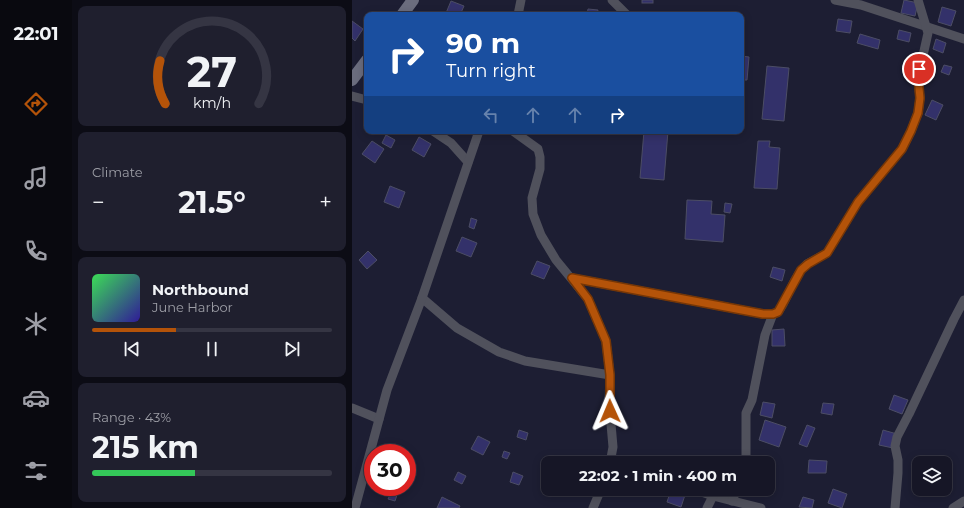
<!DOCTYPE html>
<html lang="en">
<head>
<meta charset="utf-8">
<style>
  :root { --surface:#161626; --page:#1f1f2e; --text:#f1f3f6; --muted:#9e9fa7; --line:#353543; --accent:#b45309 }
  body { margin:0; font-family:Montserrat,sans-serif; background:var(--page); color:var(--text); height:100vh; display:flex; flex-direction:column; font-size:15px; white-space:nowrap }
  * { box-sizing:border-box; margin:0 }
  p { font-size:13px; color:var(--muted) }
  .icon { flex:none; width:22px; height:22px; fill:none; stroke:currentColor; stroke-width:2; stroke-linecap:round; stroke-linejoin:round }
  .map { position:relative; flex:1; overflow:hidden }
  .drawer { display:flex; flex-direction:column; gap:6px; padding:6px; background:#0c0c15; width:280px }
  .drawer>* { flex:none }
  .top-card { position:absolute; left:12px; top:12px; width:380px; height:122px; border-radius:8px; box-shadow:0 2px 10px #0003,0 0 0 1px var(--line); background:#1a4fa0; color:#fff; overflow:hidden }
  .controls { position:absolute; left:560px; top:456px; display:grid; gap:8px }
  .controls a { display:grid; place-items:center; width:40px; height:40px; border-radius:8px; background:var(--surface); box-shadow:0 2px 10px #0003,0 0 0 1px var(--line); font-size:20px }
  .speed { position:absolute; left:12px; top:444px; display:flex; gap:8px; font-size:20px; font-weight:700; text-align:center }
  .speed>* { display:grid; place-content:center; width:52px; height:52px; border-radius:50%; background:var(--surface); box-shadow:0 2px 10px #0003,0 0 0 1px var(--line); line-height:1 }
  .speed .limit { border:6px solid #d22; background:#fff; color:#111 }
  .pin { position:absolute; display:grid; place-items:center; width:34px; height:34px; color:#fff; margin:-17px; border:2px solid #fff; border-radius:50%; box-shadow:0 1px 4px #0007 }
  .me { position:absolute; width:44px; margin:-22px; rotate:359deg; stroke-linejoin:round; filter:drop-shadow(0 0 3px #0008) }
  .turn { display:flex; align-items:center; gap:14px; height:84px; padding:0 16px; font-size:18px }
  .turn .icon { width:52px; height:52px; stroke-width:2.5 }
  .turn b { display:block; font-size:28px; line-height:34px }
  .lanes { display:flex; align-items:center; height:38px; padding:0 16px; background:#0003; justify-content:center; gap:20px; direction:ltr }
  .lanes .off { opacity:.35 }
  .big { font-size:30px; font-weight:700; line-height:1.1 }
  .drawer .tile { flex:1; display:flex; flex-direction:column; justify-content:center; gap:6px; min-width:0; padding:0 14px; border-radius:8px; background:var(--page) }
  .drawer .dial { align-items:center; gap:0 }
  .dial svg { height:104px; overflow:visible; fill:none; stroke:var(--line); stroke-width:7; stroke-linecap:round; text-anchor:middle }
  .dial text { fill:var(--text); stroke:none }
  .song { display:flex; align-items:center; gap:12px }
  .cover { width:48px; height:48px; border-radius:6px; background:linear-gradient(135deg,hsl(130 70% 55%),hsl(250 70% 35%)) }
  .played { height:4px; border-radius:2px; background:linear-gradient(90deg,var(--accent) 35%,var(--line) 35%) }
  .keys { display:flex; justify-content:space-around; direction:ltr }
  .heat { display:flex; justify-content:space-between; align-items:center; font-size:22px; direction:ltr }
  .charge { height:6px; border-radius:3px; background:linear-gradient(90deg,#34c759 43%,var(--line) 0) }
  .trip { position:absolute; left:189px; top:456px; width:234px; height:40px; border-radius:8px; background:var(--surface); box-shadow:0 2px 10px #0003,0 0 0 1px var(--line); font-weight:700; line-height:40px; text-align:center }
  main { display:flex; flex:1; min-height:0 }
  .tabs { display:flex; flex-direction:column; width:72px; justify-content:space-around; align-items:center; background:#09090f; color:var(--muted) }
  .tabs .icon { width:28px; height:28px }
  .tabs .active { color:var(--accent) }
  .tabs b { font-size:18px; color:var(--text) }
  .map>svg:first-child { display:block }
</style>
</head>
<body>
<main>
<nav class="tabs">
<b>22:01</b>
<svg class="icon active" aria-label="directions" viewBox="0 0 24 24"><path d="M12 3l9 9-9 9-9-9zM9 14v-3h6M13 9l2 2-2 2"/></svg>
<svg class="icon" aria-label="music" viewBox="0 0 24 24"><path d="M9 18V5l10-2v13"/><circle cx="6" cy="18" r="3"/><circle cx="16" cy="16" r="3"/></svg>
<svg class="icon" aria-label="phone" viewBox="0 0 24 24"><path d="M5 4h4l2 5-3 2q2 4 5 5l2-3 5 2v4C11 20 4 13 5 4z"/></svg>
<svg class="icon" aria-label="climate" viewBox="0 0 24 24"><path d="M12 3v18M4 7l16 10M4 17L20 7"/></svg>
<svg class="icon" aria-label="car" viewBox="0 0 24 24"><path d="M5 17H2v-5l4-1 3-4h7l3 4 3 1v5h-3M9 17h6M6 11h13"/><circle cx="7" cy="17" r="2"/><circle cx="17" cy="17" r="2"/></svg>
<svg class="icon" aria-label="filters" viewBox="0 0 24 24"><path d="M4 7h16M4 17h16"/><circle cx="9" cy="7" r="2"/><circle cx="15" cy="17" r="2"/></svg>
</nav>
<section class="drawer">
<div class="tile dial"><svg viewBox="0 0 100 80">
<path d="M14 69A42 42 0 1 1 86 69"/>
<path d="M14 69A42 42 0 0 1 10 36" stroke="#b45309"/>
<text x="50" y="56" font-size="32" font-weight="700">27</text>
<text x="50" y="72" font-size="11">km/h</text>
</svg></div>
<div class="tile"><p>Climate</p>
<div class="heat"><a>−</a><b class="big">21.5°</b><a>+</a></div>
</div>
<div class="tile">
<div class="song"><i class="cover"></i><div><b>Northbound</b><p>June Harbor</p></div></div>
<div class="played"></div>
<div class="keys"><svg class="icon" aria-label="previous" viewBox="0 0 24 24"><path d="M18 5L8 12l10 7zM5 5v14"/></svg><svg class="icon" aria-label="pause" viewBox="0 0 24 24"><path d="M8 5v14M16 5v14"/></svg><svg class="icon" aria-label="next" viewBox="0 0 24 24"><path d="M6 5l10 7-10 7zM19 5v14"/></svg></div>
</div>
<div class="tile"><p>Range · 43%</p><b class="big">215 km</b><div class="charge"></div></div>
</section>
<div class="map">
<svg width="612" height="508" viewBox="0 0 612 508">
  <rect width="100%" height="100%" fill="#1d1e33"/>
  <g fill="#33316a" stroke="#4c4d65">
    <rect x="290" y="0" width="11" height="3"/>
    <polygon points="552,0 566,3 563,16 549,13"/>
    <polygon points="99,1 112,6 108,15 97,15 94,13"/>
    <polygon points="590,7 604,11 599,26 586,22"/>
    <polygon points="236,9 246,10 245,15 235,15"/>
    <polygon points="486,19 500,21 498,33 484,31"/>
    <polygon points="0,21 11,29 3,41 0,38"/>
    <polygon points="547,30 559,33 557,42 545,39"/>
    <polygon points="508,34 528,40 526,49 505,43"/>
    <polygon points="584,39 594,43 591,53 581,49"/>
    <polygon points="389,56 397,57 395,80 389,80"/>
    <polygon points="592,65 600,67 597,75 589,72"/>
    <polygon points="415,66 437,68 432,121 410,119"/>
    <polygon points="580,100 591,105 584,120 573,115"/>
    <polygon points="292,131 316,131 312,180 288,178"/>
    <polygon points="34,135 43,140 39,148 30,143"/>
    <polygon points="67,137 79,144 72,157 60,150"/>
    <polygon points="20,141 32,149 23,163 10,154"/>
    <polygon points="406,141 418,141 417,147 428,148 425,189 402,188"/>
    <polygon points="38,186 53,192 47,208 32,202"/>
    <polygon points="335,200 360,201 359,214 373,215 371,242 333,239"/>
    <polygon points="373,203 380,204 378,213 372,212"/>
    <polygon points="119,218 125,220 122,229 117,227"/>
    <polygon points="110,237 125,243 119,257 104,251"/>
    <polygon points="16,251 25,260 15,269 7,260"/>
    <polygon points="185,261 198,266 192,279 179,274"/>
    <polygon points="421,267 433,270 430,281 418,277"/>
    <polygon points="432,329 433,346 420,346 420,330"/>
    <polygon points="542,395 556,400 550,414 537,409"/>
    <polygon points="411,402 423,404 420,418 408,415"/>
    <polygon points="471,403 482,404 480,415 469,413"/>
    <polygon points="413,420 434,427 427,447 407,440"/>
    <polygon points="455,425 463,428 455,447 447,444"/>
    <polygon points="167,430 176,433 174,440 165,437"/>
    <polygon points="531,430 545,434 541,448 527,445"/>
    <polygon points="126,436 138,442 131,455 119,449"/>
    <polygon points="152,451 158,453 155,459 150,457"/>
    <polygon points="457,460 475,461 474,473 456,473"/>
    <polygon points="106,472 114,476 110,484 102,480"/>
    <polygon points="161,472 171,476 167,485 158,482"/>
    <polygon points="27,487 43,487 41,493"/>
    <polygon points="481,489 495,494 490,508 476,503"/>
    <polygon points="319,490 333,495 329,507 315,502"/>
    <polygon points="39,493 45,495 43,501 36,499"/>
    <polygon points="90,497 108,506 107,508 85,508"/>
    <polygon points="451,497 462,500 460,508 447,507"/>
  </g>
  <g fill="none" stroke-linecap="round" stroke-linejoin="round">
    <g stroke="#50515c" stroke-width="9">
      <polyline points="260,0 275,15"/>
      <polyline points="483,0 509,5 612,39"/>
      <polyline points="166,15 169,0"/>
      <polyline points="0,96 15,100"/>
      <polyline points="81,131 99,143 116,162"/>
      <polyline points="161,131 186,149 188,157 188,169 180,198 181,214 189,235 204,260 236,299 254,341 258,375 257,401 261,447 258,463"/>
      <polyline points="220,278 411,314 421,314 426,312 431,304 443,280 449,270 455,264 475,253 506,202 550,149 559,131 566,113 568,98 566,78 576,33 566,0"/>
      <polyline points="70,298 105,328 147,352 173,361 258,375"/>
      <polyline points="0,408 27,419"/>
      <polyline points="394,463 394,413 400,400 413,335 421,314"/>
      <polyline points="341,489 361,496 409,508"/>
      <polyline points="380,501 385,489"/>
      <polyline points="3,508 35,390 70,298 127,131"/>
      <polyline points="241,508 249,489"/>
      <polyline points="355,508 361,496"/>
      <polyline points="543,508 546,473 546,460 543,446 545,437 557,414 602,319 612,300"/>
      <polyline points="601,508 612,501"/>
    </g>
    <g stroke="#6b6d7e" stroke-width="12">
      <polyline points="50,15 61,0"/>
      <polyline points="0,80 15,60"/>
    </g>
  </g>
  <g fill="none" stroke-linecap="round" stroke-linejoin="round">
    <defs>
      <polyline id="route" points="258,411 258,375 254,341 236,299 220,278 411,314 421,314 426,312 449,270 456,264 475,253 506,202 550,149 559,131 566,113 568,98 566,78 567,69"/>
    </defs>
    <use href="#route" stroke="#753606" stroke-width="10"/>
    <use href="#route" stroke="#b45309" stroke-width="7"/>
  </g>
</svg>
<div class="controls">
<a><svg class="icon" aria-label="layers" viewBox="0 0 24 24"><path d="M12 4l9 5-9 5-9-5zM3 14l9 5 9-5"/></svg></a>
</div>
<div class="speed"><div class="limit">30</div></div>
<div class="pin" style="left:567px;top:69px;background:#d93025"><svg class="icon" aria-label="arrive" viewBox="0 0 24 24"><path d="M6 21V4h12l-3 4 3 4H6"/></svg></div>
<svg class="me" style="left:258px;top:411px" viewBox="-20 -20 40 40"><path d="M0-17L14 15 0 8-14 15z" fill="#b45309" stroke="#fff" stroke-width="4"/></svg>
<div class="trip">22:02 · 1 min · 400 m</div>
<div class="top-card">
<div class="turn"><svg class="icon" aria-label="right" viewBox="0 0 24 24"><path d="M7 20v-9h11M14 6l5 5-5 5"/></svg><div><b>90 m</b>Turn right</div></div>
<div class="lanes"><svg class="icon off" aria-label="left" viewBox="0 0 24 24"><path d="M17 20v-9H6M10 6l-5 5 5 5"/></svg><svg class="icon off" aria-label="ahead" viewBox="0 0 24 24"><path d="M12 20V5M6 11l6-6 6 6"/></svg><svg class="icon off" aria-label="ahead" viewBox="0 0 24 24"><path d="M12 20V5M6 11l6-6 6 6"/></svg><svg class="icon" aria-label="right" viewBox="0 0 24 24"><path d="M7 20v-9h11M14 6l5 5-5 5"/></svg></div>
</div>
</div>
</main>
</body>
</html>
